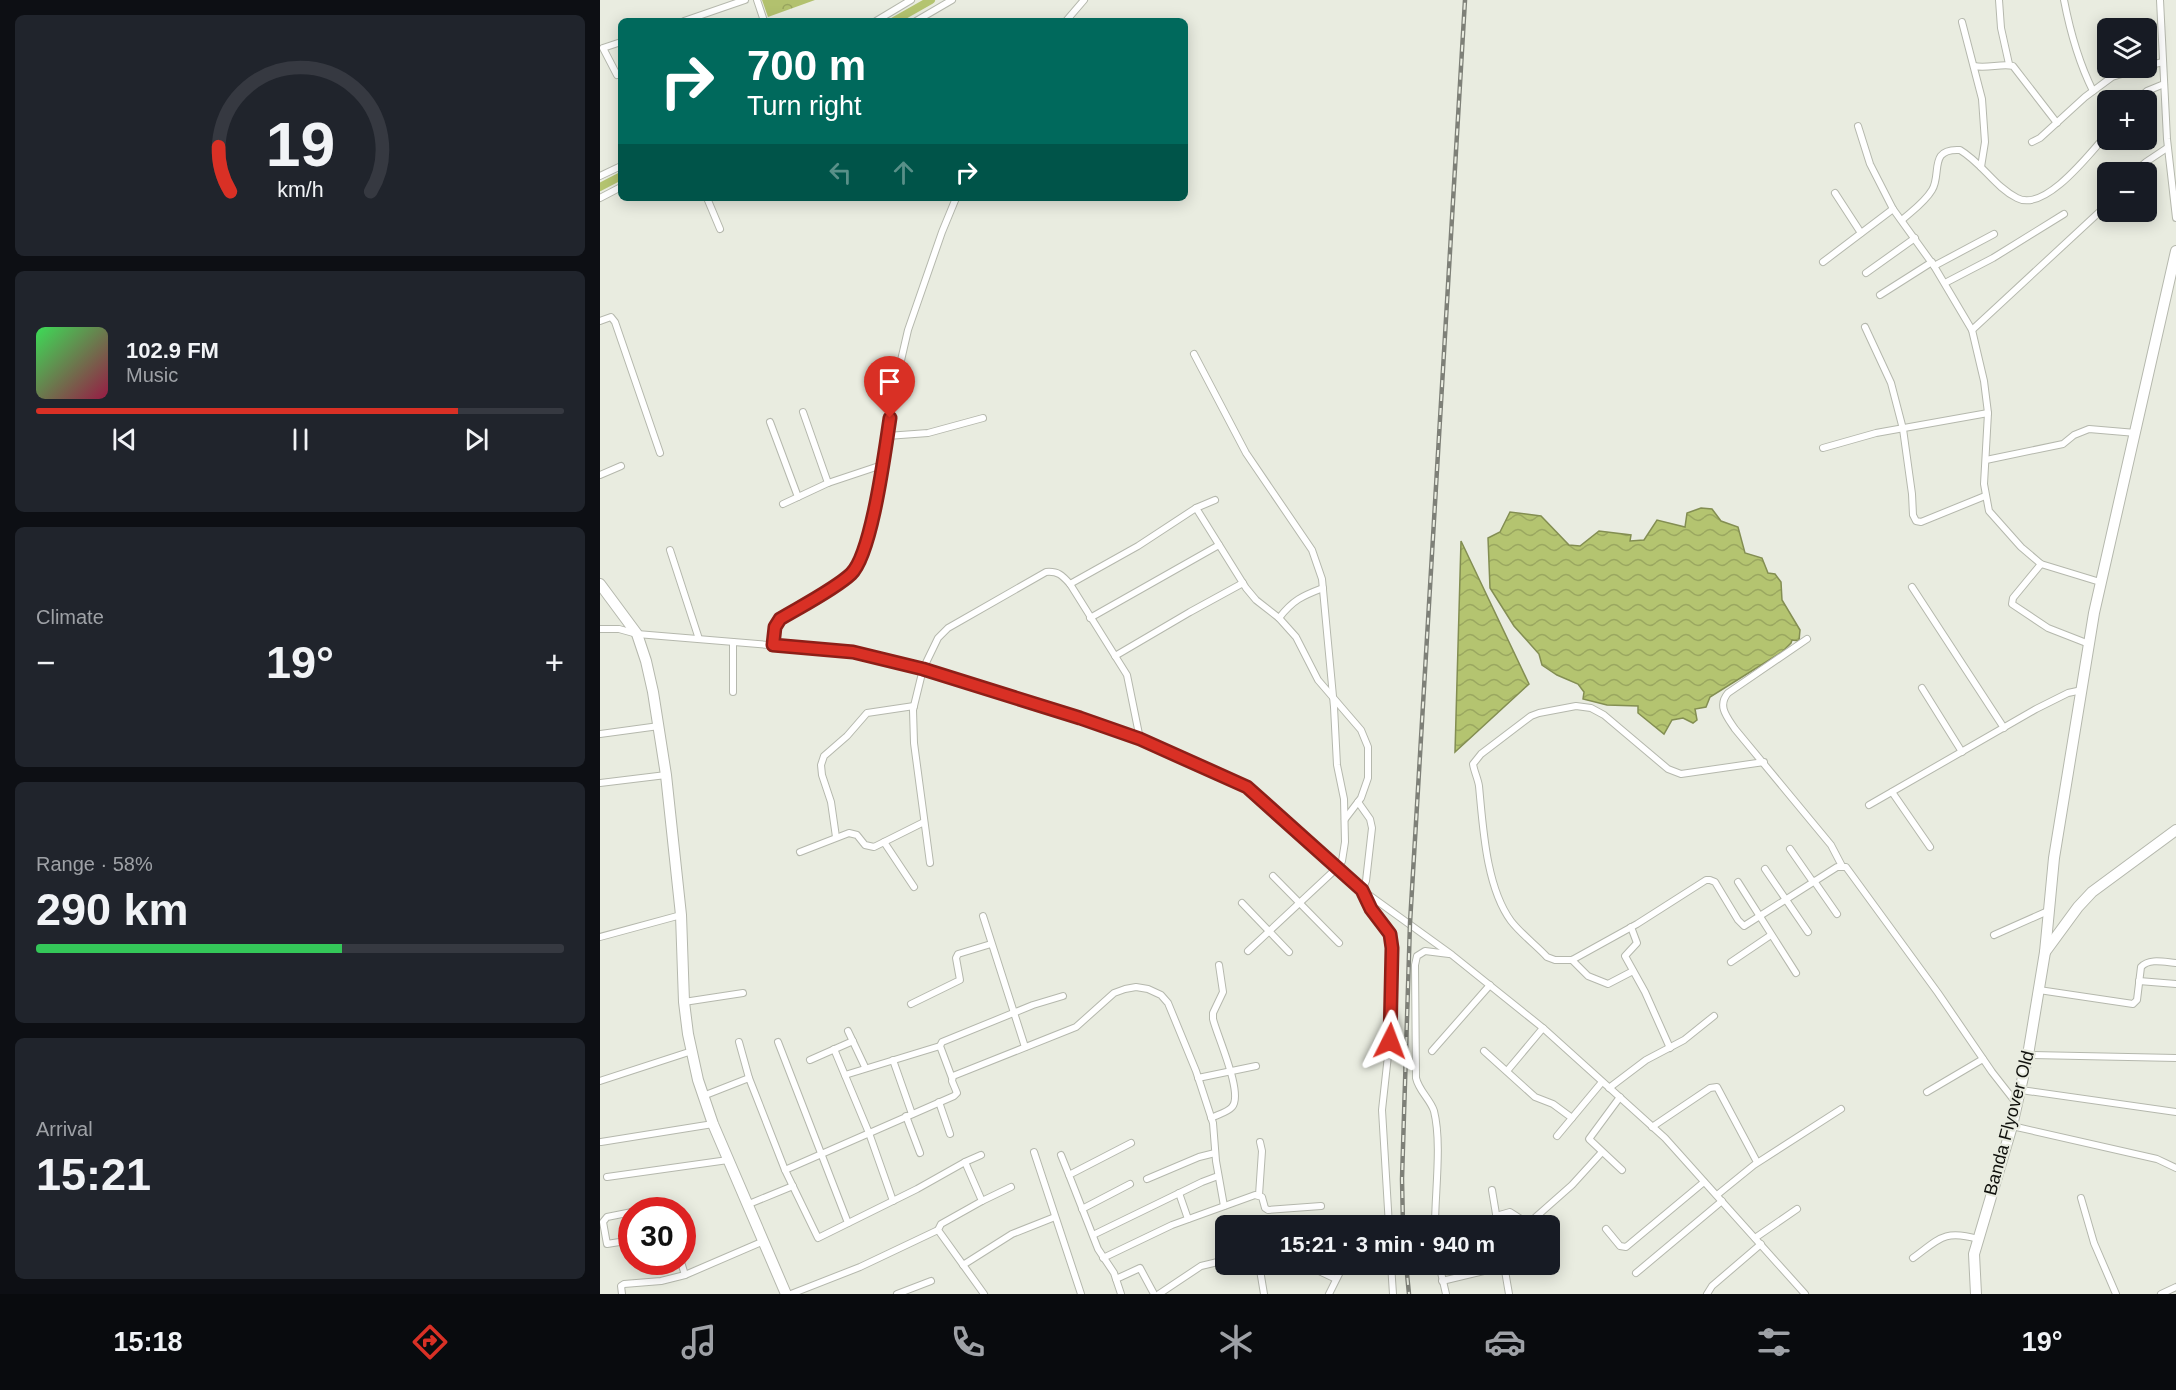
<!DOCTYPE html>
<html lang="en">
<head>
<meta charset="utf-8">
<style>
  :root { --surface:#171b24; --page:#20242c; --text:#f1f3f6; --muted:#9ea1a6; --line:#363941; --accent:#d93025 }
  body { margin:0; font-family:Arial,sans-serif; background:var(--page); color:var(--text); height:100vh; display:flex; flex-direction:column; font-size:22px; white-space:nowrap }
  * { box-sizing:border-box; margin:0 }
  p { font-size:20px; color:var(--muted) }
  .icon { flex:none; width:33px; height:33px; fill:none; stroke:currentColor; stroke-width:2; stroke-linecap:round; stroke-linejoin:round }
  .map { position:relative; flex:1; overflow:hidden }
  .details { display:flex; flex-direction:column; gap:15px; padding:15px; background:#0d0f14; width:600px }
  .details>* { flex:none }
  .top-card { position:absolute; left:18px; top:18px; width:570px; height:183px; border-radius:9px; box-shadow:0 3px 15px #0003; background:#00695c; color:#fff; overflow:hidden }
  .fabs { position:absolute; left:1497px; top:18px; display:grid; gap:12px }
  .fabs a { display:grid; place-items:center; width:60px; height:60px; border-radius:9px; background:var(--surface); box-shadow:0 3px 15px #0003; font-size:30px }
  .speed { position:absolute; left:18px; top:1197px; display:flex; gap:12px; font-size:30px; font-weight:700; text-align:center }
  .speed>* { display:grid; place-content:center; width:78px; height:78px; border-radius:50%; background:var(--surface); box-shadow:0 3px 15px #0003; line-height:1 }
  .speed .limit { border:9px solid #d22; background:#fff; color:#111 }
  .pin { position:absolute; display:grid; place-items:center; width:51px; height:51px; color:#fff; margin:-62px -26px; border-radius:50% 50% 50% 0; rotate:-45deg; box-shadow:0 0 6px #0007 }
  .pin .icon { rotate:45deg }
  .me { position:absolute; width:66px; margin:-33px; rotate:3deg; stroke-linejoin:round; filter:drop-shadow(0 0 4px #0008) }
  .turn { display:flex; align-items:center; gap:21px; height:126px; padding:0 30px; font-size:27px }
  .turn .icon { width:78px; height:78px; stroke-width:2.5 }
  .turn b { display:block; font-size:42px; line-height:51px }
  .lanes { display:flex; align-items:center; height:57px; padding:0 30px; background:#0003; justify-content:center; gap:30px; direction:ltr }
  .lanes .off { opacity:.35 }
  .big { font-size:45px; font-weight:600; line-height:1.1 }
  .details .widget { flex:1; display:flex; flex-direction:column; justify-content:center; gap:9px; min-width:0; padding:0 21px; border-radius:9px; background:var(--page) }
  .details .dial { align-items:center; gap:0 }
  .dial svg { height:156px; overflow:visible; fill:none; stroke:var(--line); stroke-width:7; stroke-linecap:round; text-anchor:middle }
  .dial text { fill:var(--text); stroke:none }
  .song { display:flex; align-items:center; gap:18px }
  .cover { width:72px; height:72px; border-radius:9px; background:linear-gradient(135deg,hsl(130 70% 55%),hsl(340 70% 35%)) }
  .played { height:6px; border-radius:3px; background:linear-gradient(90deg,var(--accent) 80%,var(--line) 80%) }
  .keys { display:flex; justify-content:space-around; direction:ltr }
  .heat { display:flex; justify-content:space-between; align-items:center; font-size:33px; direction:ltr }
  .charge { height:9px; border-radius:4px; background:linear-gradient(90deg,#34c759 58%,var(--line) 0) }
  .trip { position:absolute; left:615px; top:1215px; width:345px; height:60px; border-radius:9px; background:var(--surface); box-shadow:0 3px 15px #0003; font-weight:600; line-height:60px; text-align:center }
  .menu { display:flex; height:96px; justify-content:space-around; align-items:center; background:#090b0e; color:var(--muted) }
  .menu .icon { width:42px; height:42px }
  .menu .active { color:var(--accent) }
  .menu b { font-size:27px; color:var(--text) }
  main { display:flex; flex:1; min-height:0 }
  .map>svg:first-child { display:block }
</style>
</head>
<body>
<main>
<section class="details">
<div class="widget dial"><svg viewBox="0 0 100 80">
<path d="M14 69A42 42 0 1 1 86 69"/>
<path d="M14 69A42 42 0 0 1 8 46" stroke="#d93025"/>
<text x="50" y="56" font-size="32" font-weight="700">19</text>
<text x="50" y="72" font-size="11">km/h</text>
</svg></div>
<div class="widget">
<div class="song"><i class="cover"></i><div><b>102.9 FM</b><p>Music</p></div></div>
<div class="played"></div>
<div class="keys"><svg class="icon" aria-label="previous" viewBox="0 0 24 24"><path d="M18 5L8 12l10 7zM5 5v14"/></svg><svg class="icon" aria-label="pause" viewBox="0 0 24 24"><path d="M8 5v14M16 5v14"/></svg><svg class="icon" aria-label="next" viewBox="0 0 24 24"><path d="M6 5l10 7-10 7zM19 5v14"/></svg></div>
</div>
<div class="widget"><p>Climate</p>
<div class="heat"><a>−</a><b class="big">19°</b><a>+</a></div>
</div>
<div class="widget"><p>Range · 58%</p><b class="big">290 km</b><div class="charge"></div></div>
<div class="widget"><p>Arrival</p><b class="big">15:21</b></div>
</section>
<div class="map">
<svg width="1576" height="1294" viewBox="0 0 1576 1294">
  <defs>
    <pattern id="forest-crowns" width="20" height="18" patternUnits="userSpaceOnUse" patternTransform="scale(1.5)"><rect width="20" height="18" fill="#b2c16e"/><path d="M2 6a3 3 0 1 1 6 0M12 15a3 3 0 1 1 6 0" fill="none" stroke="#98a55e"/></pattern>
    <pattern id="water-waves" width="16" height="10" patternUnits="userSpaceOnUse" patternTransform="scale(1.5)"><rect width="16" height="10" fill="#b4c470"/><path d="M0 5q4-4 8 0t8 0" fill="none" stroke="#9aa760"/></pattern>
  </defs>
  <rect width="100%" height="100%" fill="#e9ece0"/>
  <polygon fill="url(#forest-crowns)" points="162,0 215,0 168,17"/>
  <g fill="url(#water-waves)" stroke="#838e52" stroke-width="1.5">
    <polygon points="1101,508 1112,509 1121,521 1138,527 1145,553 1162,558 1168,573 1175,574 1181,582 1182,600 1200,630 1199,641 1192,640 1191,643 1182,652 1110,697 1106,707 1095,709 1097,720 1093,723 1083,718 1072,720 1064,734 1038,713 1038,706 1007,705 983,699 984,692 978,684 957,675 942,665 939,654 914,626 890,588 888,538 900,532 910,512 941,516 969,545 980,546 999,531 1031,535 1030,541 1044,540 1057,520 1085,527 1087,513"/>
    <polygon points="861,541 929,684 855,752"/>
  </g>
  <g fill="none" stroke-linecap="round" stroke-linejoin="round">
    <g stroke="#b4c470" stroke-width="8">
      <polyline points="294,21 331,0"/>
      <polyline points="0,187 21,176"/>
    </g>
    <defs>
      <g id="minor">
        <polyline points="157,0 164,21"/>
        <polyline points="1399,0 1401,28 1409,64"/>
        <path d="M1464,0C1470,31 1479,63 1493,91"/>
        <polyline points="1560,0 1567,139 1576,218"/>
        <polyline points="84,21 145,0"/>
        <polyline points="276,21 311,0"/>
        <polyline points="316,21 352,0"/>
        <polyline points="466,21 484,0"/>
        <polyline points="1362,22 1382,99 1385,142 1381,167"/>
        <path d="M1374,66C1387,69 1402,63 1413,66L1457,123"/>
        <polyline points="1546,66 1563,62"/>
        <polyline points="17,75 3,48 21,42"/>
        <polyline points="1536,100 1547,91 1564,84"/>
        <polyline points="1258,126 1270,164 1293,209 1334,266 1372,330 1384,381 1388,413 1384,484 1389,511 1421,547 1441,564 1500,582"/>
        <polyline points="1432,142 1440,138 1485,97 1512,77 1542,68"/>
        <polyline points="1534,172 1546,162 1567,148"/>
        <polyline points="0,176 21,166"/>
        <polyline points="1235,193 1261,233"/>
        <polyline points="0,198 21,187"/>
        <polyline points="107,198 120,229"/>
        <path d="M1302,220C1312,211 1325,202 1332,190C1342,174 1328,148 1360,150C1382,163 1395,187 1417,198C1445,213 1491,152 1508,133"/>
        <polyline points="1223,262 1293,209"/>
        <polyline points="1334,266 1394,234"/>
        <polyline points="1266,273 1315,238"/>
        <polyline points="1345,283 1393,258 1464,214"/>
        <polyline points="1280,295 1332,262"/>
        <polyline points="0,321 11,317 15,322 60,453"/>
        <polyline points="1265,327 1291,383 1303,429 1312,494 1313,515 1316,521 1321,522 1385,496"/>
        <polyline points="1372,330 1508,204"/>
        <polyline points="594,354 646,453 712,550 722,579 734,707 737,765 744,799 745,842 742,861 738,867 648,951"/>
        <polyline points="203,412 228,483"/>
        <polyline points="170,422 198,497"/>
        <polyline points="287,436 328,433 383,418"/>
        <polyline points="1223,448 1276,433 1388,413"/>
        <polyline points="1386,460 1463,444 1474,435 1489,429 1536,433"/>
        <polyline points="0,475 21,466"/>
        <polyline points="183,504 228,483 282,465"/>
        <polyline points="596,508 646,588 656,600 679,618 696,637 718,680 761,730 768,747 768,778 761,798 745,819"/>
        <polyline points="70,550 99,639"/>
        <polyline points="1441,564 1413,598 1412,604 1448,628 1489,644"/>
        <polyline points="470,584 538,546 596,508 615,500"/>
        <polyline points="1312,587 1404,728"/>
        <polyline points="490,618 619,545"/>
        <path d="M679,618C693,600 702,596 723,588"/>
        <polyline points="0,629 19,629 37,634 253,652 323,669 480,718 540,739 647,787 762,890 852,955 943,1028 1065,1138 1205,1294"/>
        <path d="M1207,639L1128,693C1117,706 1127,717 1135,729L1231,845L1242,866"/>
        <polyline points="173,645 175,627 180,619 247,578 257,566 271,524 296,382 308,330 342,232 356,198"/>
        <polyline points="515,656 590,612 643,583"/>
        <polyline points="1322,688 1362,752"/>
        <polyline points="133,692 133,642"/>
        <polyline points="0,734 59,726"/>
        <path d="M1164,762L1081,774L1068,769L1004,715L991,708L976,706L939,713L931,716L881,754L873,764C874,771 878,779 879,786C883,827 886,887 911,921C921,934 936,945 947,957L955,960H972L1037,924L1106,880H1110L1115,882L1138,920L1144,926L1237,867H1246L1338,993L1392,1072L1417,1104"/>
        <polyline points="0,783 66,775"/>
        <polyline points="1292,792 1330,847"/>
        <polyline points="758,802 770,819 772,828 766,881 762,890 771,908 787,927 792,948 792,1019 782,1110 789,1226"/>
        <polyline points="1269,805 1436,709 1468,693 1482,690"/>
        <polyline points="236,837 231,802 222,775 221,765 224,756 247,736 267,713 314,706"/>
        <polyline points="284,842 314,887"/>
        <polyline points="1190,849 1213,882"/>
        <polyline points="200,852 249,833 257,835 265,845 274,847 324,822"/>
        <path d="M330,863L314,743L313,710L323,669L338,638L348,628L446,572C458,571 462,575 470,584L527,675L540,739"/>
        <polyline points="1165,869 1208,932"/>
        <polyline points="673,876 739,943"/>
        <polyline points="1214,881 1237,914"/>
        <polyline points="1138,882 1196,973"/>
        <polyline points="642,903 689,952"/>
        <polyline points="383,916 425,1047"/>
        <polyline points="1031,927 1037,943 1025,956 1045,992 1070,1048"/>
        <polyline points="1394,935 1448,911"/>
        <polyline points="0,937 81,915"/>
        <polyline points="972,960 988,976 1008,984 1033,971"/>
        <polyline points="1131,962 1171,935"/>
        <polyline points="1539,981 1576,984"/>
        <path d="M1439,990L1533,1004L1537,1000L1541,967C1549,958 1564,962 1576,963"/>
        <polyline points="84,1002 143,993"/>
        <polyline points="311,1004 360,980 356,958 358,954 391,944"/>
        <polyline points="248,1031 265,1067"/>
        <polyline points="139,1042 149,1078"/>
        <polyline points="178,1042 248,1223"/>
        <polyline points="234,1049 269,1133 293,1201"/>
        <polyline points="832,1051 890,985"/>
        <polyline points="884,1051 935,1097 953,1104 972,1118"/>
        <polyline points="1428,1055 1576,1058"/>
        <polyline points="210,1060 253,1041"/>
        <polyline points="293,1060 312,1114"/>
        <polyline points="907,1071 943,1028"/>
        <polyline points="245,1075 340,1046"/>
        <polyline points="352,1078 340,1046 342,1042 433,1005 463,996"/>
        <polyline points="598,1078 656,1066"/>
        <polyline points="0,1081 92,1051"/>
        <polyline points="1009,1088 1046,1060 1084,1040 1114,1016"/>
        <polyline points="1421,1090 1576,1112"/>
        <polyline points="1327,1092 1383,1059"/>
        <polyline points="103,1096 149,1078 185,1170 218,1238 317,1189 365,1162 381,1155"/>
        <polyline points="1020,1097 989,1139 1022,1170"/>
        <polyline points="339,1102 350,1134"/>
        <polyline points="306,1116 320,1153"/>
        <path d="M611,1118C617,1115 628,1112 632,1107C644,1094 617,1036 613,1019V1013L623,992L619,965"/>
        <polyline points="1412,1126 1557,1159 1576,1168"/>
        <polyline points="1052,1127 1110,1088 1117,1087 1157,1162"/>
        <polyline points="957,1136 1002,1082"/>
        <polyline points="1,1142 113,1124"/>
        <polyline points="434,1152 481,1294"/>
        <polyline points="461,1155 469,1175"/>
        <polyline points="365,1162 382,1201 341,1224 338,1230 384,1294"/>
        <polyline points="185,1170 354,1096 357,1093 352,1081 353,1076 476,1027 514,993 525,989 536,987 548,989 561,995 568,1003 596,1071 613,1123 616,1161 624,1206"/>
        <polyline points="7,1177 128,1160"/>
        <polyline points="547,1179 599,1157 615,1153"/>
        <polyline points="892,1190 898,1226"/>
        <polyline points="579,1193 588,1219"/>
        <polyline points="659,1195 662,1151 660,1142"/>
        <polyline points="1117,1195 1154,1165 1241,1109"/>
        <polyline points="1481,1198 1494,1243 1516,1294"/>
        <polyline points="382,1201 411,1187"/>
        <polyline points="149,1204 193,1186"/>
        <polyline points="482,1209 530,1184"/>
        <polyline points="41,1210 73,1206 77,1210"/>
        <polyline points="32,1212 7,1217 3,1222 7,1244 32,1240"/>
        <polyline points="896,1216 910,1212 927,1223 929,1223 972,1185 1002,1152"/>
        <path d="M835,1226C835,1192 842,1143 834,1111C830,1099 819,1091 816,1078L815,965L817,956L825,951L849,954"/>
        <polyline points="872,1226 897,1221"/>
        <polyline points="1006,1229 1020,1246 1026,1247 1104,1182"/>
        <polyline points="493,1235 602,1182 618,1176"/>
        <polyline points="1155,1238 1197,1209"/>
        <polyline points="503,1258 572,1225 655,1195 662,1197 665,1208 668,1210 721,1206"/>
        <path d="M1313,1258C1339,1239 1344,1229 1378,1239"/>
        <polyline points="81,1262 85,1275"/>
        <polyline points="659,1264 664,1294"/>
        <polyline points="704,1264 736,1279"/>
        <polyline points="791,1264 793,1294"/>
        <polyline points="839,1264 846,1294"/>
        <polyline points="863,1264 864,1274"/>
        <polyline points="363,1265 412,1234 455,1217"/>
        <polyline points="904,1265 909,1294"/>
        <polyline points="1036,1273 1122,1201"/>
        <polyline points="516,1279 540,1268 554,1294"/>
        <polyline points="842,1281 905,1266"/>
        <polyline points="22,1294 21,1286 24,1284 61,1281 85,1275 164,1241"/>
        <polyline points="191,1294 260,1267 338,1230"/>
        <polyline points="297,1294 331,1281"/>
        <polyline points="521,1294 514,1273 498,1249 469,1175 531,1143"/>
        <polyline points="559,1294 601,1266 626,1260"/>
        <polyline points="729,1294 744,1264"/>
        <polyline points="1107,1294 1112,1286 1161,1244"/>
        <polyline points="1561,1294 1576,1287"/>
      </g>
      <g id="primary">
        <polyline points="0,584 37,634 46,661 53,692 66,775 81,915 84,1002 88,1034 98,1080 113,1124 186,1294"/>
        <polyline points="1445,952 1478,907 1492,892 1576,830"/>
      </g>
      <polyline id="trunk" points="1376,1294 1374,1254 1412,1126 1428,1055 1445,952 1454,858 1494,613 1576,251"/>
    </defs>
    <use href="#minor" stroke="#b5b8ad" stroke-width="8"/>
    <use href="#primary" stroke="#b5b8ad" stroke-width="12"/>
    <use href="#trunk" stroke="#b5b8ad" stroke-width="12"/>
    <use href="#minor" stroke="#fff" stroke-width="6"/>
    <use href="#primary" stroke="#fff" stroke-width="10"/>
    <use href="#trunk" stroke="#fff" stroke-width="10"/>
    <defs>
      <g id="rail">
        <polyline points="803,1226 802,1179 810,923 865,0"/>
        <polyline points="806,1264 809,1294"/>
      </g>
    </defs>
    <use href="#rail" stroke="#7e8078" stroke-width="4.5"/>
    <use href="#rail" stroke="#e9ece0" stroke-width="2" stroke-dasharray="7" stroke-linecap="butt"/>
  </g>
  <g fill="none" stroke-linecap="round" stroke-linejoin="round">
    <defs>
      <path id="route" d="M290,418C285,450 272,554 251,574C235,589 200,607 180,619L175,627L173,645L253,652L323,669L480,718L540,739L647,787L762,890L771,909L790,934L792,948L790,1041"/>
    </defs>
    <use href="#route" stroke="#8d1f18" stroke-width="15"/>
    <use href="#route" stroke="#d93025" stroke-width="10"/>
  </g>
  <g text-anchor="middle" stroke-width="4.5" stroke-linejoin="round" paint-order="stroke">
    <g font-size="18" fill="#10110d" stroke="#e9ece0">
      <text transform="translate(1409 1123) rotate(-75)" y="6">Banda Flyover Old</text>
    </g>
  </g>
</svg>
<div class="fabs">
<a><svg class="icon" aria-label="layers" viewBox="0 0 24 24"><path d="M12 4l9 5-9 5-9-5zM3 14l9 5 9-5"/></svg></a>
<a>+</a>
<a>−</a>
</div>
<div class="speed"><div class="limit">30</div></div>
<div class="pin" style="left:290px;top:418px;background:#d93025"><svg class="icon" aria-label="arrive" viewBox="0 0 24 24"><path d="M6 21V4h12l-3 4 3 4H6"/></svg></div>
<svg class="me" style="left:790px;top:1041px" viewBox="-20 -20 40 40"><path d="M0-17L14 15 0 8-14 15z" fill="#d93025" stroke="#fff" stroke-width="4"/></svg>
<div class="trip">15:21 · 3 min · 940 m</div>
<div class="top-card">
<div class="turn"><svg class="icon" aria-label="right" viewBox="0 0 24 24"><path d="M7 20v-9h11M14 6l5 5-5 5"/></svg><div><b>700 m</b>Turn right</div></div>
<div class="lanes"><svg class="icon off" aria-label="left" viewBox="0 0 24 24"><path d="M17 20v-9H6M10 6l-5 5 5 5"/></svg><svg class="icon off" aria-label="ahead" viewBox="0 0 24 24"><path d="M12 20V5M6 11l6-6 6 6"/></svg><svg class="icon" aria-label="right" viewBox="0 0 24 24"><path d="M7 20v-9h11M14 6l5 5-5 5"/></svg></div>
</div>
</div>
</main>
<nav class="menu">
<b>15:18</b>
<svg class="icon active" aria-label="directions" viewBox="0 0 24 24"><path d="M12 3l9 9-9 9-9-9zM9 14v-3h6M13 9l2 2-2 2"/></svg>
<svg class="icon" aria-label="music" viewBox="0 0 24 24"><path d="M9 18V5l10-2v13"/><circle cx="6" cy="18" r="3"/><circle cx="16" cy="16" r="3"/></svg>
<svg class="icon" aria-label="phone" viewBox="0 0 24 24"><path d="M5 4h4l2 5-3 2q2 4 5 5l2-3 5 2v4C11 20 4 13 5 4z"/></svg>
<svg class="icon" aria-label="climate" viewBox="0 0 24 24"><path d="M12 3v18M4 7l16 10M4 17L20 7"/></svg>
<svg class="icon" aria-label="car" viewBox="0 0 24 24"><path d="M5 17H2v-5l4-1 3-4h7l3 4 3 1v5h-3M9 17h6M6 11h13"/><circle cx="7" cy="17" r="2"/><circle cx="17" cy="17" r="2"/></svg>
<svg class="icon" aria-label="filters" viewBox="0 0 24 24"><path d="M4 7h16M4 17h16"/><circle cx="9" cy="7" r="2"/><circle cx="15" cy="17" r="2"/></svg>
<b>19°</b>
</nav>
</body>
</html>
